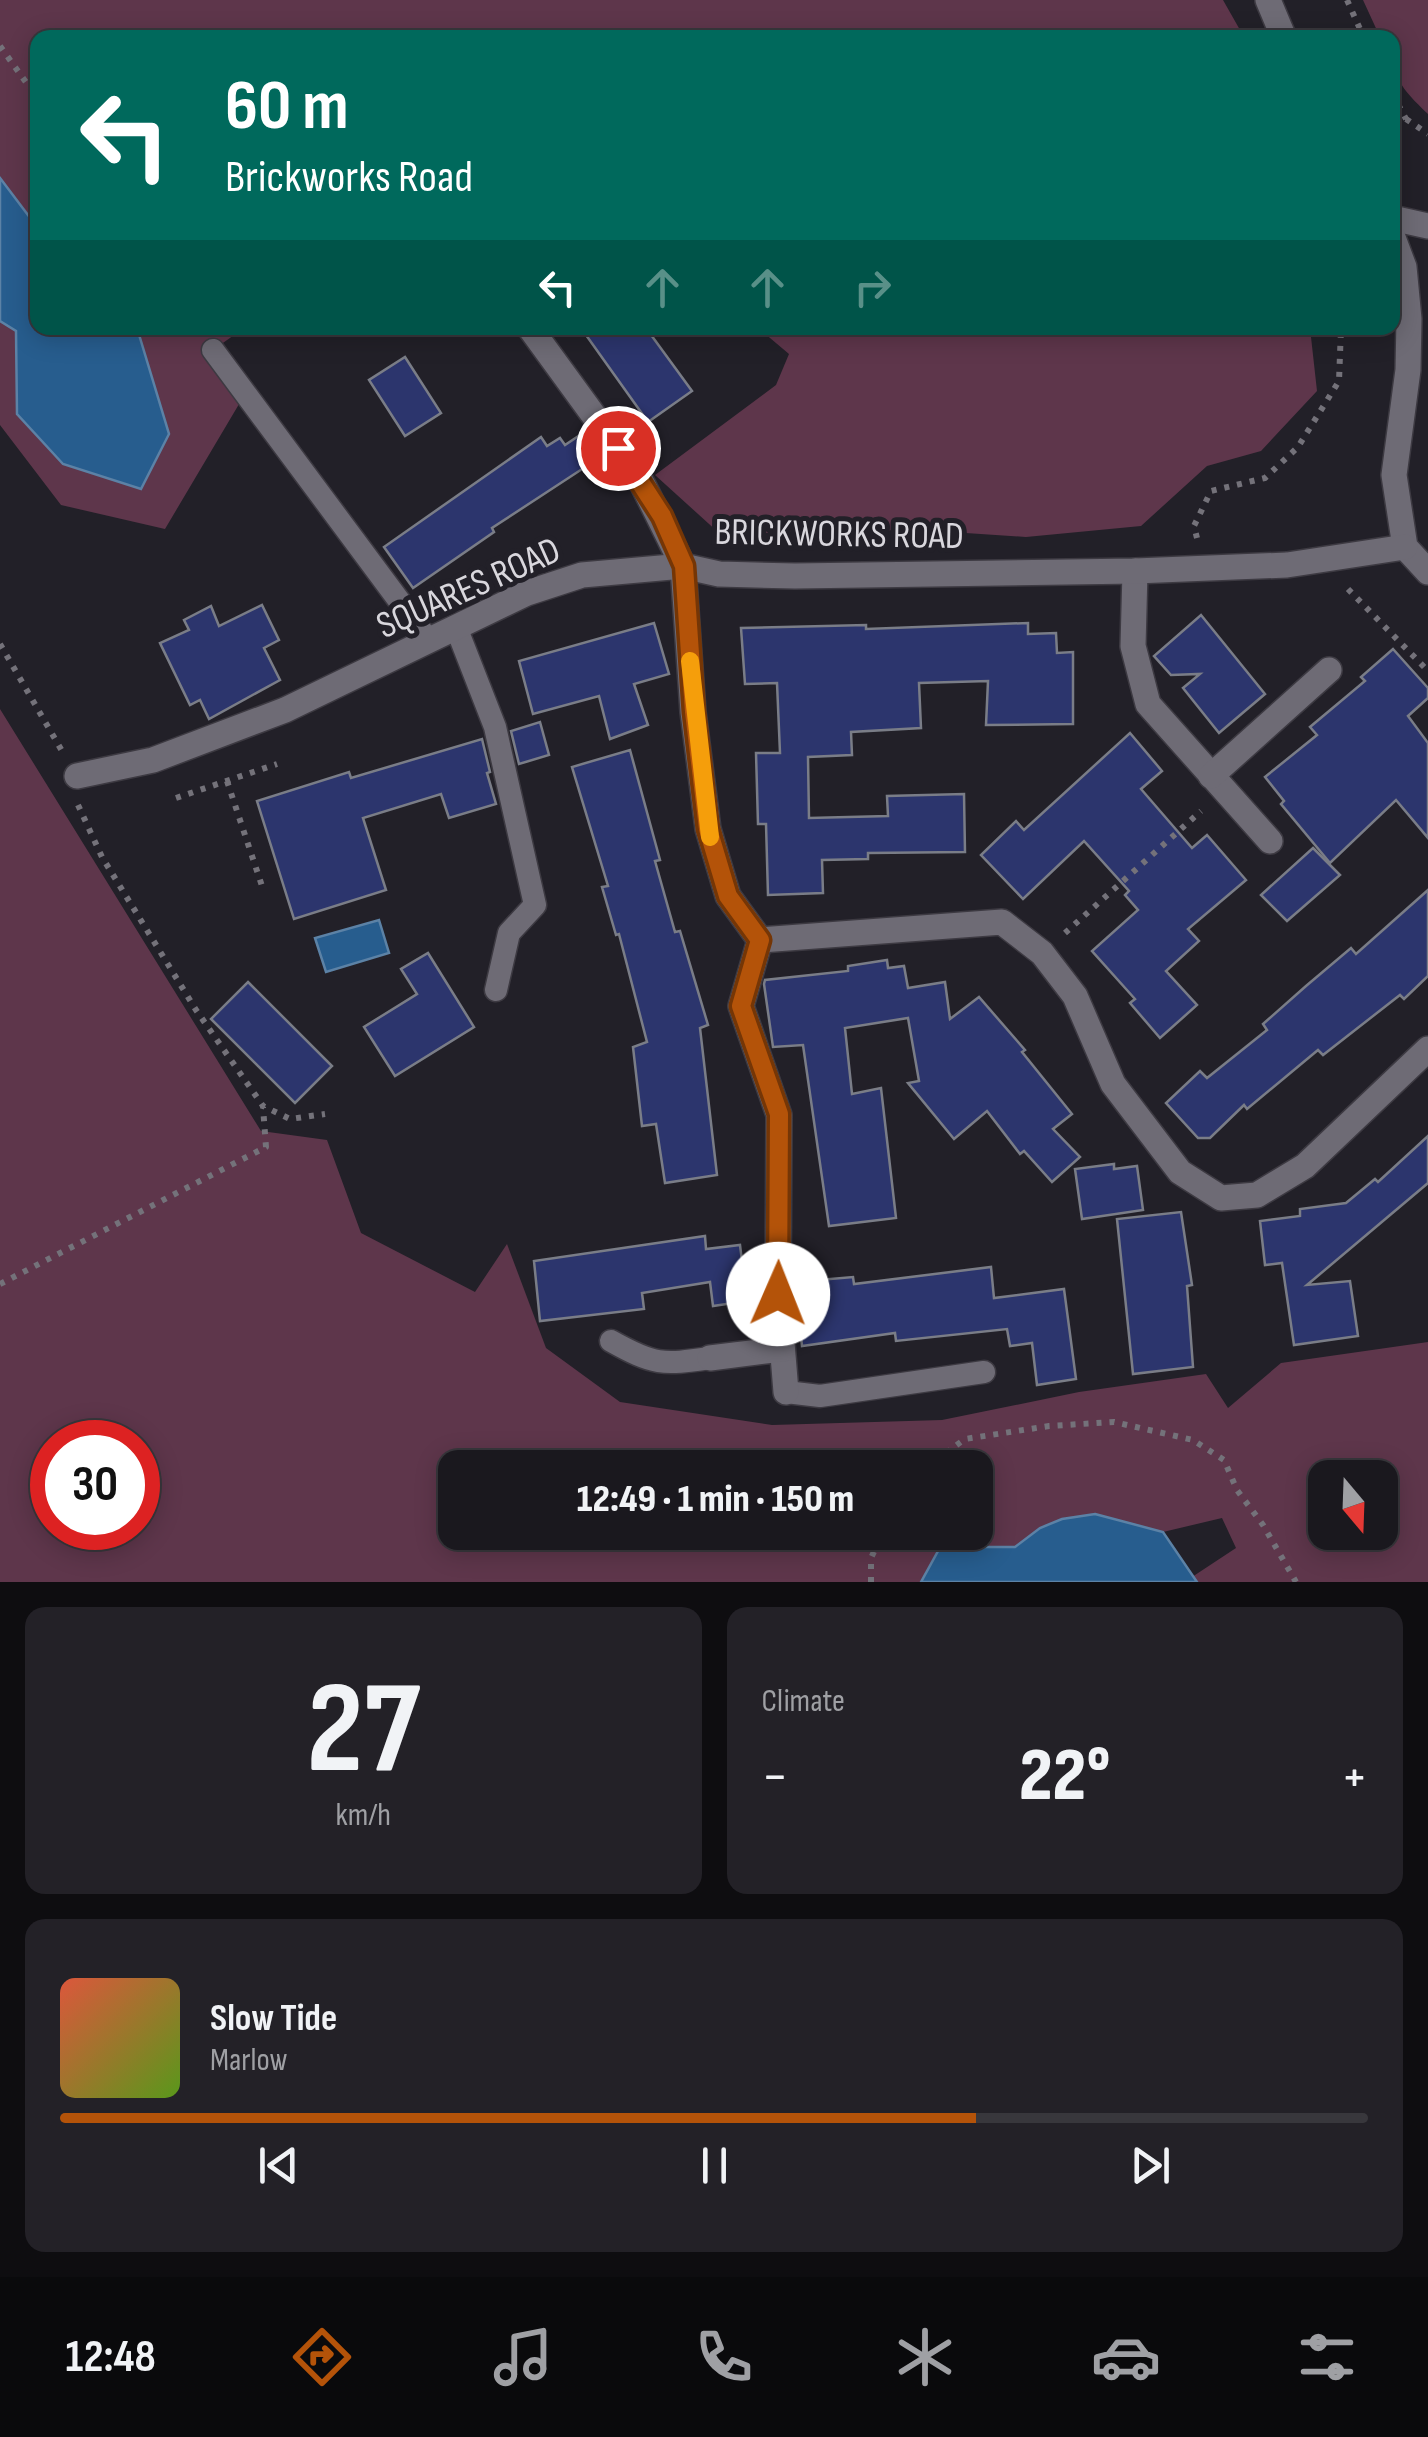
<!DOCTYPE html>
<html lang="en">
<head>
<meta charset="utf-8">
<style>
  :root { --surface:#1a181e; --page:#232127; --text:#f1f3f6; --muted:#9fa0a4; --line:#38373c; --accent:#b45309 }
  body { margin:0; font-family:"Sofia Sans Condensed",sans-serif; background:var(--page); color:var(--text); height:100vh; display:flex; flex-direction:column; font-size:38px; white-space:nowrap }
  * { box-sizing:border-box; margin:0 }
  p { font-size:32px; color:var(--muted) }
  .icon { flex:none; width:55px; height:55px; fill:none; stroke:currentColor; stroke-width:2; stroke-linecap:round; stroke-linejoin:round }
  .map { position:relative; height:1582px; overflow:hidden }
  .details { display:flex; flex-direction:column; gap:25px; padding:25px; background:#0e0d10; flex:1 }
  .details>* { flex:none }
  .guide { position:absolute; left:30px; top:30px; width:1370px; height:305px; border-radius:20px; box-shadow:0 5px 25px #0003,0 0 0 2px var(--line); background:#00695c; color:#fff; overflow:hidden }
  .needle { width:65px; rotate:161deg }
  .controls { position:absolute; left:1308px; top:1460px; display:grid; gap:20px }
  .controls a { display:grid; place-items:center; width:90px; height:90px; border-radius:20px; background:var(--surface); box-shadow:0 5px 25px #0003,0 0 0 2px var(--line); font-size:50px }
  .speed { position:absolute; left:30px; top:1420px; display:flex; gap:20px; font-size:50px; font-weight:700; text-align:center }
  .speed>* { display:grid; place-content:center; width:130px; height:130px; border-radius:50%; background:var(--surface); box-shadow:0 5px 25px #0003,0 0 0 2px var(--line); line-height:1 }
  .speed .limit { border:15px solid #d22; background:#fff; color:#111 }
  .pin { position:absolute; display:grid; place-items:center; width:85px; height:85px; color:#fff; margin:-42px; border:5px solid #fff; border-radius:50%; box-shadow:0 2px 10px #0007 }
  .me { position:absolute; width:110px; margin:-55px; rotate:1deg; stroke-linejoin:round; filter:drop-shadow(0 0 8px #0008) }
  .turn { display:flex; align-items:center; gap:35px; height:210px; padding:0 30px; font-size:45px }
  .turn .icon { width:130px; height:130px; stroke-width:2.5 }
  .turn b { display:block; font-size:70px; line-height:85px }
  .lanes { display:flex; align-items:center; height:95px; padding:0 30px; background:#0003; justify-content:center; gap:50px; direction:ltr }
  .lanes .off { opacity:.35 }
  .big { font-size:75px; font-weight:800; line-height:1.1 }
  .details .card { flex:1; display:flex; flex-direction:column; justify-content:center; gap:15px; min-width:0; padding:0 35px; border-radius:20px; background:var(--page) }
  .details .dial { align-items:center; gap:0 }
  .dial b { font-size:130px; line-height:1 }
  .song { display:flex; align-items:center; gap:30px }
  .cover { width:120px; height:120px; border-radius:15px; background:linear-gradient(135deg,hsl(10 70% 55%),hsl(90 70% 35%)) }
  .played { height:10px; border-radius:5px; background:linear-gradient(90deg,var(--accent) 70%,var(--line) 70%) }
  .keys { display:flex; justify-content:space-around; direction:ltr }
  .heat { display:flex; justify-content:space-between; align-items:center; font-size:55px; direction:ltr }
  .details .tiles { flex:1; display:grid; gap:25px; grid-template-columns:1fr 1fr }
  .card:last-child { grid-column:span 2 }
  .trip { position:absolute; left:438px; top:1450px; width:555px; height:100px; border-radius:20px; background:var(--surface); box-shadow:0 5px 25px #0003,0 0 0 2px var(--line); font-weight:800; line-height:100px; text-align:center }
  .menu { display:flex; height:160px; justify-content:space-around; align-items:center; background:#0a0a0c; color:var(--muted) }
  .menu .icon { width:70px; height:70px }
  .menu .current { color:var(--accent) }
  .menu b { font-size:45px; color:var(--text) }
  .map>svg:first-child { display:block }
</style>
</head>
<body>
<div class="map">
<svg width="1428" height="1582" viewBox="0 0 1428 1582">
  <rect width="100%" height="100%" fill="#222028"/>
  <g fill="#5e364b" fill-rule="evenodd">
    <polygon points="0,0 1223,0 1244,37 38,38 37,222 32,219 0,178"/>
    <path d="M1363,0H1428V114C1400,87 1392,78 1392,38L1380,37Z"/>
    <polygon points="0,321 16,331 17,414 169,434 137,328 244,328 213,350 245,394 165,529 61,505 0,425"/>
    <polygon points="758,328 1310,328 1317,391 1261,451 1207,466 1141,526 1026,537 906,529 730,543 655,475 776,385 789,354"/>
    <path d="M0,709L261,1131L327,1140L361,1233L475,1292L507,1244L546,1348L620,1402L772,1425L942,1420L1079,1392L1206,1374L1228,1408L1281,1363L1428,1342V1582H1197L1192,1577L1236,1548L1222,1518L1163,1532L1095,1514L1062,1519L1040,1528L1015,1547H980L973,1533L975,1468H455V1532L948,1533L921,1582H0ZM52,1442H138V1528H52ZM1325,1478H1380V1532H1325Z"/>
  </g>
  <g fill="#275d8e" stroke="#5c82a6" stroke-width="2.5">
    <polygon points="0,178 31,219 37,222 38,328 137,328 169,434 141,489 63,464 17,414 16,331 0,321"/>
    <polygon points="379,920 389,953 326,972 315,938"/>
    <polygon points="1095,1514 1163,1532 1197,1582 921,1582 948,1533 973,1533 980,1547 1015,1547 1040,1528 1062,1519"/>
  </g>
  <g fill="#2c356d" stroke="#7a7d87" stroke-width="2.5">
    <polygon points="581,328 646,328 692,391 648,422"/>
    <polygon points="405,357 441,413 405,436 369,380"/>
    <polygon points="583,433 599,458 492,528 494,532 413,588 384,547 541,437 547,446 560,438 565,445"/>
    <polygon points="262,605 279,640 264,648 280,680 209,719 200,700 190,705 160,643 189,630 184,620 211,606 219,626"/>
    <polygon points="1201,615 1265,694 1219,733 1183,688 1200,674 1171,675 1154,656"/>
    <polygon points="654,623 669,674 634,684 648,725 610,739 599,696 533,714 519,661"/>
    <polygon points="1028,623 1028,634 1056,633 1057,653 1073,652 1073,724 986,725 988,681 919,683 921,728 851,732 852,755 808,757 809,818 888,816 887,796 964,794 965,852 868,853 868,859 822,860 823,893 768,895 766,824 758,824 756,753 780,753 777,683 745,684 741,628 866,625 866,629"/>
    <polygon points="1393,649 1428,688 1428,698 1408,716 1428,743 1428,838 1396,800 1330,863 1281,804 1284,801 1265,777 1317,735 1310,727 1365,681 1361,677"/>
    <polygon points="540,722 549,755 519,764 511,731"/>
    <polygon points="1130,733 1162,771 1141,789 1192,848 1207,835 1246,880 1188,929 1199,941 1166,971 1197,1005 1160,1038 1130,1003 1135,999 1092,951 1138,910 1125,895 1129,891 1084,841 1023,899 981,855 1016,821 1024,830"/>
    <polygon points="482,739 490,772 487,773 496,804 449,818 441,794 363,818 386,890 294,919 257,801 349,772 351,778"/>
    <polygon points="630,750 660,860 655,861 675,932 680,931 708,1025 700,1028 717,1175 665,1183 656,1124 642,1126 633,1047 647,1042 619,934 616,935 602,887 608,886 572,767"/>
    <polygon points="1313,848 1340,875 1287,921 1261,895"/>
    <polygon points="1428,890 1428,976 1404,999 1400,995 1323,1055 1318,1050 1247,1109 1244,1105 1210,1138 1198,1138 1166,1103 1200,1071 1207,1078 1267,1030 1263,1024 1306,986 1351,948 1356,954"/>
    <polygon points="428,953 474,1027 395,1076 364,1027 417,994 401,969"/>
    <polygon points="887,960 888,968 904,966 908,988 945,982 950,1019 979,997 1025,1050 1022,1052 1072,1114 1053,1129 1080,1157 1052,1182 1024,1151 1020,1154 987,1111 954,1139 908,1083 919,1081 908,1018 845,1028 852,1094 881,1088 896,1218 829,1226 803,1045 773,1047 764,984 765,980 848,971 848,966"/>
    <polygon points="248,982 332,1066 295,1103 211,1019"/>
    <polygon points="1428,1136 1428,1183 1307,1285 1350,1281 1358,1336 1294,1345 1282,1263 1265,1265 1260,1221 1300,1216 1300,1209 1346,1203 1375,1179 1378,1182"/>
    <polygon points="1114,1164 1114,1169 1137,1166 1143,1210 1082,1219 1075,1169"/>
    <polygon points="1181,1212 1192,1285 1187,1286 1193,1367 1133,1374 1117,1219"/>
    <polygon points="705,1236 706,1249 740,1245 747,1301 713,1306 710,1282 642,1293 644,1309 540,1321 534,1261"/>
    <polygon points="991,1267 994,1298 1064,1289 1076,1379 1037,1385 1032,1343 1010,1346 1007,1329 896,1341 895,1333 802,1346 796,1282 853,1277 854,1284"/>
  </g>
  <g fill="none" stroke-linecap="round" stroke-linejoin="round">
    <defs>
      <g id="service">
        <polyline points="213,350 429,641"/>
        <polyline points="456,627 495,727 535,905 509,933 496,990"/>
        <path d="M611,1341C654,1365 662,1365 710,1358"/>
        <polyline points="786,1392 820,1396 984,1372"/>
      </g>
      <g id="minor">
        <polyline points="1268,0 1284,38"/>
        <polyline points="1392,218 1428,226"/>
        <polyline points="1392,235 1404,267 1409,319 1408,370 1394,475 1405,547 1428,572"/>
        <polyline points="530,328 640,479 683,566 693,712 708,829 728,896 760,940"/>
        <polyline points="1135,571 1133,646 1148,704 1270,841"/>
        <polyline points="77,776 153,760 285,710 527,593 582,575 683,566 719,574 795,576 1135,571 1287,565 1405,547"/>
        <polyline points="1211,776 1329,670"/>
        <polyline points="760,940 1002,922 1042,953 1075,996 1113,1084 1180,1172 1221,1198 1257,1195 1305,1166 1428,1049"/>
        <polyline points="760,940 741,1006 779,1115 778,1294 786,1392"/>
        <polyline points="710,1358 782,1349"/>
      </g>
    </defs>
    <use href="#service" stroke="#3d3a42" stroke-width="25"/>
    <use href="#minor" stroke="#3d3a42" stroke-width="28"/>
    <g stroke="#74727a" stroke-width="6" stroke-dasharray="5 8" stroke-linecap="butt">
      <polyline points="1347,0 1364,38"/>
      <polyline points="0,46 38,99"/>
      <polyline points="1392,93 1406,119 1392,128"/>
      <polyline points="1406,119 1428,134"/>
      <polyline points="1197,538 1194,526 1211,491 1265,478 1298,447 1339,381 1341,328"/>
      <polyline points="1348,589 1428,671"/>
      <polyline points="0,644 62,751"/>
      <polyline points="227,781 263,889"/>
      <polyline points="176,798 277,764"/>
      <polyline points="78,805 102,857 196,1010 263,1106 290,1119 325,1114"/>
      <polyline points="1065,933 1201,811"/>
      <polyline points="0,1284 266,1147 263,1107"/>
      <polyline points="925,1468 965,1439 1049,1426 1114,1422 1193,1440 1224,1460 1237,1490 1263,1525 1296,1582"/>
      <polyline points="871,1582 871,1558 883,1532"/>
    </g>
    <use href="#service" stroke="#6e6b75" stroke-width="22"/>
    <use href="#minor" stroke="#6e6b75" stroke-width="25"/>
  </g>
  <g fill="none" stroke-linecap="round" stroke-linejoin="round">
    <defs>
      <polyline id="route" points="618,448 662,516 684,566 694,712 708,829 728,896 760,940 741,1006 779,1114 778,1294"/>
    </defs>
    <use href="#route" stroke="#753606" stroke-width="25"/>
    <use href="#route" stroke="#b45309" stroke-width="18"/>
    <polyline stroke="#f59e0b" stroke-width="18" points="690,661 710,837"/>
  </g>
  <g text-anchor="middle" stroke-width="10" stroke-linejoin="round" paint-order="stroke">
    <g font-size="38" fill="#d9d7dd" stroke="#222028">
      <text transform="translate(839 533) rotate(1)" y="13">BRICKWORKS ROAD</text>
      <text transform="translate(468 587) rotate(-24)" y="13">SQUARES ROAD</text>
    </g>
  </g>
</svg>
<div class="controls">
<a><svg class="needle" viewBox="-14 -14 28 28"><path d="M0-13l5 13h-10z" fill="#e53935"/><path d="M0 13l5-13h-10z" fill="#9fa0a4"/></svg></a>
</div>
<div class="speed"><div class="limit">30</div></div>
<div class="pin" style="left:618px;top:448px;background:#d93025"><svg class="icon" aria-label="arrive" viewBox="0 0 24 24"><path d="M6 21V4h12l-3 4 3 4H6"/></svg></div>
<svg class="me" style="left:778px;top:1294px" viewBox="-20 -20 40 40"><circle r="19" fill="#fff"/><path d="M0-13L10 11 0 6-10 11z" fill="#b45309"/></svg>
<div class="trip">12:49 · 1 min · 150 m</div>
<div class="guide">
<div class="turn"><svg class="icon" aria-label="left" viewBox="0 0 24 24"><path d="M17 20v-9H6M10 6l-5 5 5 5"/></svg><div><b>60 m</b>Brickworks Road</div></div>
<div class="lanes"><svg class="icon" aria-label="left" viewBox="0 0 24 24"><path d="M17 20v-9H6M10 6l-5 5 5 5"/></svg><svg class="icon off" aria-label="ahead" viewBox="0 0 24 24"><path d="M12 20V5M6 11l6-6 6 6"/></svg><svg class="icon off" aria-label="ahead" viewBox="0 0 24 24"><path d="M12 20V5M6 11l6-6 6 6"/></svg><svg class="icon off" aria-label="right" viewBox="0 0 24 24"><path d="M7 20v-9h11M14 6l5 5-5 5"/></svg></div>
</div>
</div>
<section class="details">
<div class="tiles">
<div class="card dial"><b>27</b><p>km/h</p></div>
<div class="card"><p>Climate</p>
<div class="heat"><a>−</a><b class="big">22°</b><a>+</a></div>
</div>
<div class="card">
<div class="song"><i class="cover"></i><div><b>Slow Tide</b><p>Marlow</p></div></div>
<div class="played"></div>
<div class="keys"><svg class="icon" aria-label="previous" viewBox="0 0 24 24"><path d="M18 5L8 12l10 7zM5 5v14"/></svg><svg class="icon" aria-label="pause" viewBox="0 0 24 24"><path d="M8 5v14M16 5v14"/></svg><svg class="icon" aria-label="next" viewBox="0 0 24 24"><path d="M6 5l10 7-10 7zM19 5v14"/></svg></div>
</div>
</div>
</section>
<nav class="menu">
<b>12:48</b>
<svg class="icon current" aria-label="directions" viewBox="0 0 24 24"><path d="M12 3l9 9-9 9-9-9zM9 14v-3h6M13 9l2 2-2 2"/></svg>
<svg class="icon" aria-label="music" viewBox="0 0 24 24"><path d="M9 18V5l10-2v13"/><circle cx="6" cy="18" r="3"/><circle cx="16" cy="16" r="3"/></svg>
<svg class="icon" aria-label="phone" viewBox="0 0 24 24"><path d="M5 4h4l2 5-3 2q2 4 5 5l2-3 5 2v4C11 20 4 13 5 4z"/></svg>
<svg class="icon" aria-label="climate" viewBox="0 0 24 24"><path d="M12 3v18M4 7l16 10M4 17L20 7"/></svg>
<svg class="icon" aria-label="car" viewBox="0 0 24 24"><path d="M5 17H2v-5l4-1 3-4h7l3 4 3 1v5h-3M9 17h6M6 11h13"/><circle cx="7" cy="17" r="2"/><circle cx="17" cy="17" r="2"/></svg>
<svg class="icon" aria-label="filters" viewBox="0 0 24 24"><path d="M4 7h16M4 17h16"/><circle cx="9" cy="7" r="2"/><circle cx="15" cy="17" r="2"/></svg>
</nav>
</body>
</html>
